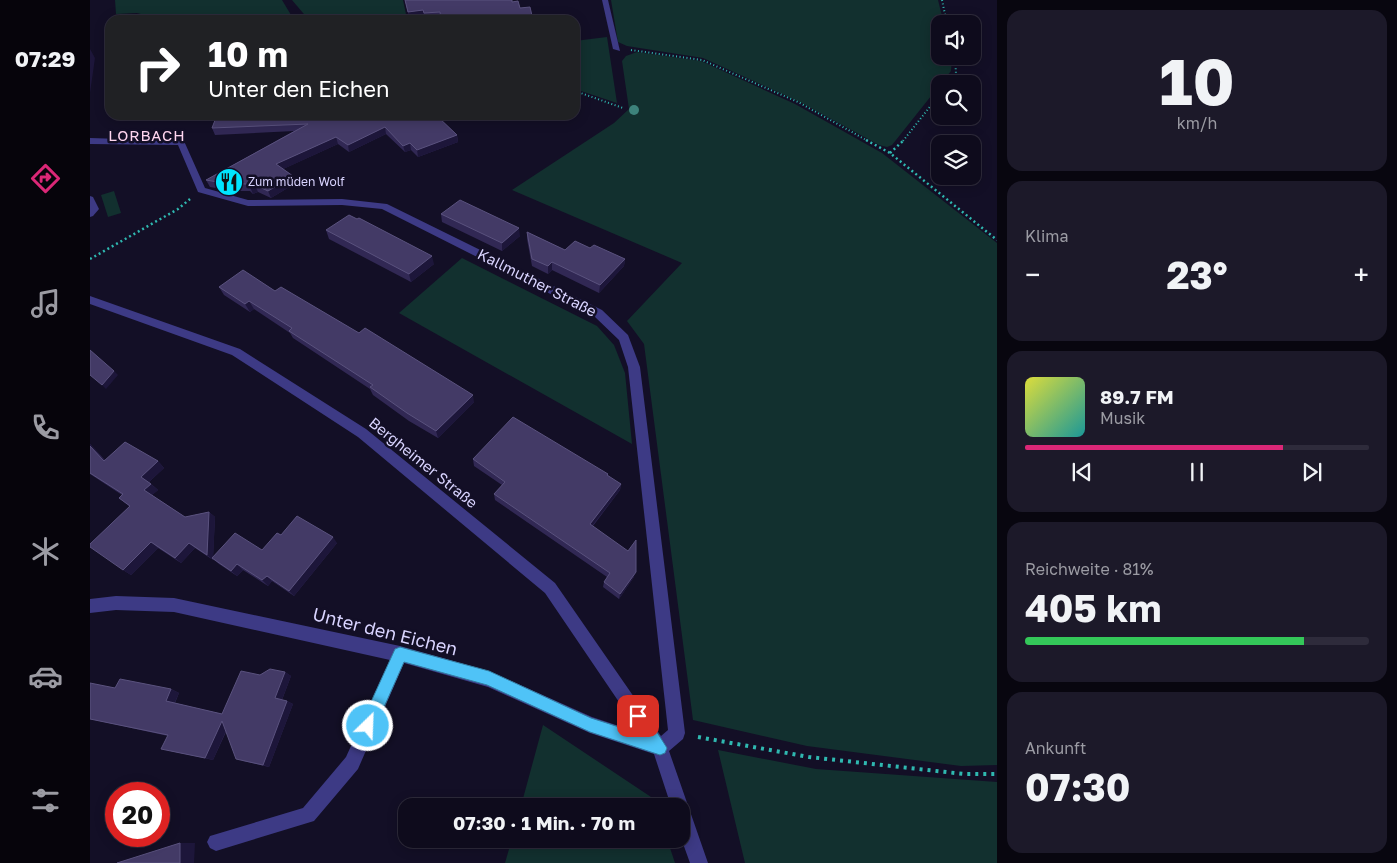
<!DOCTYPE html>
<html lang="de">
<head>
<meta charset="utf-8">
<style>
  :root { --surface:#0e0b1c; --page:#1c1929; --text:#f1f3f6; --muted:#9b9ba3; --line:#2e2b3b; --accent:#db2777 }
  body { margin:0; font-family:"Golos Text",sans-serif; background:var(--page); color:var(--text); height:100vh; display:flex; flex-direction:column; font-size:19px; white-space:nowrap }
  * { box-sizing:border-box; margin:0 }
  p { font-size:16px; color:var(--muted) }
  .icon { flex:none; width:28px; height:28px; fill:none; stroke:currentColor; stroke-width:2; stroke-linecap:round; stroke-linejoin:round }
  .map { position:relative; flex:1; overflow:hidden }
  .sheet { display:flex; flex-direction:column; gap:10px; padding:10px; background:#08060f; width:400px }
  .sheet>* { flex:none }
  .top-card { position:absolute; left:15px; top:15px; width:475px; height:105px; border-radius:15px; box-shadow:0 2px 12px #0003,0 0 0 1px var(--line); background:#202124; color:#fff; overflow:hidden }
  .controls { position:absolute; left:841px; top:15px; display:grid; gap:10px }
  .controls a { display:grid; place-items:center; width:50px; height:50px; border-radius:10px; background:var(--surface); box-shadow:0 2px 12px #0003,0 0 0 1px var(--line); font-size:25px }
  .speed { position:absolute; left:15px; top:782px; display:flex; gap:10px; font-size:25px; font-weight:700; text-align:center }
  .speed>* { display:grid; place-content:center; width:65px; height:65px; border-radius:50%; background:var(--surface); box-shadow:0 2px 12px #0003,0 0 0 1px var(--line); line-height:1 }
  .speed .limit { border:8px solid #d22; background:#fff; color:#111 }
  .pin { position:absolute; display:grid; place-items:center; width:42px; height:42px; color:#fff; margin:-21px; border-radius:10px; box-shadow:0 2px 8px #0006 }
  .me { position:absolute; width:55px; margin:-28px; rotate:24deg; stroke-linejoin:round; filter:drop-shadow(0 0 4px #0008) }
  .turn { display:flex; align-items:center; gap:18px; height:105px; padding:0 20px; font-size:22px }
  .turn .icon { width:65px; height:65px; stroke-width:2.5 }
  .turn b { display:block; font-size:35px; line-height:42px }
  .big { font-size:38px; font-weight:700; line-height:1.1 }
  .sheet .card { flex:1; display:flex; flex-direction:column; justify-content:center; gap:8px; min-width:0; padding:0 18px; border-radius:15px; background:var(--page) }
  .sheet .dial { align-items:center; gap:0 }
  .dial b { font-size:65px; line-height:1 }
  .song { display:flex; align-items:center; gap:15px }
  .cover { width:60px; height:60px; border-radius:8px; background:linear-gradient(135deg,hsl(60 70% 55%),hsl(180 70% 35%)) }
  .played { height:5px; border-radius:2px; background:linear-gradient(90deg,var(--accent) 75%,var(--line) 75%) }
  .keys { display:flex; justify-content:space-around; direction:ltr }
  .heat { display:flex; justify-content:space-between; align-items:center; font-size:28px; direction:ltr }
  .charge { height:8px; border-radius:4px; background:linear-gradient(90deg,#34c759 81%,var(--line) 0) }
  .trip { position:absolute; left:308px; top:798px; width:292px; height:50px; border-radius:15px; background:var(--surface); box-shadow:0 2px 12px #0003,0 0 0 1px var(--line); font-weight:700; line-height:50px; text-align:center }
  main { display:flex; flex:1; min-height:0 }
  .tabs { display:flex; flex-direction:column; width:90px; justify-content:space-around; align-items:center; background:#06040b; color:var(--muted) }
  .tabs .icon { width:35px; height:35px }
  .tabs .current { color:var(--accent) }
  .tabs b { font-size:22px; color:var(--text) }
  .map>svg:first-child { display:block }
</style>
</head>
<body>
<main>
<nav class="tabs">
<b>07:29</b>
<svg class="icon current" aria-label="directions" viewBox="0 0 24 24"><path d="M12 3l9 9-9 9-9-9zM9 14v-3h6M13 9l2 2-2 2"/></svg>
<svg class="icon" aria-label="music" viewBox="0 0 24 24"><path d="M9 18V5l10-2v13"/><circle cx="6" cy="18" r="3"/><circle cx="16" cy="16" r="3"/></svg>
<svg class="icon" aria-label="phone" viewBox="0 0 24 24"><path d="M5 4h4l2 5-3 2q2 4 5 5l2-3 5 2v4C11 20 4 13 5 4z"/></svg>
<svg class="icon" aria-label="climate" viewBox="0 0 24 24"><path d="M12 3v18M4 7l16 10M4 17L20 7"/></svg>
<svg class="icon" aria-label="car" viewBox="0 0 24 24"><path d="M5 17H2v-5l4-1 3-4h7l3 4 3 1v5h-3M9 17h6M6 11h13"/><circle cx="7" cy="17" r="2"/><circle cx="17" cy="17" r="2"/></svg>
<svg class="icon" aria-label="filters" viewBox="0 0 24 24"><path d="M4 7h16M4 17h16"/><circle cx="9" cy="7" r="2"/><circle cx="15" cy="17" r="2"/></svg>
</nav>
<div class="map">
<svg width="907" height="863" viewBox="0 0 907 863">
  <rect width="100%" height="100%" fill="#130f26"/>
  <g fill="#12302f">
    <polygon points="25,0 192,0 204,20 73,20 47,13 26,14"/>
    <polygon points="202,0 313,0 317,19 219,20"/>
    <polygon points="521,0 848,0 854,24 850,24 850,56 862,56 861,71 802,145 797,147 789,145 710,102 613,58 537,46 528,42"/>
    <polygon points="517,37 527,103 485,89 485,41"/>
    <polygon points="547,52 611,61 705,104 792,153 907,243 907,765 871,766 717,746 603,720 554,344 537,321 592,263 422,190 524,123 539,109 532,61 536,56"/>
    <polygon points="24,191 31,213 18,217 11,195"/>
    <polygon points="372,258 507,326 524,345 535,373 542,444 309,313"/>
    <polygon points="453,725 564,799 566,806 431,806"/>
    <polygon points="628,750 726,769 907,782 907,863 655,863"/>
    <polygon points="422,839 577,839 585,863 415,863"/>
  </g>
  <g fill="none" stroke-linecap="round" stroke-linejoin="round">
    <g stroke="#2fb8b0" stroke-width="2" stroke-dasharray="1 2.5" stroke-linecap="butt">
      <polyline points="852,0 857,24"/>
      <polyline points="541,50 612,60 708,102 778,141"/>
      <polyline points="858,84 866,74 865,56"/>
      <polyline points="485,91 533,108"/>
      <polyline points="813,141 850,94"/>
    </g>
    <g stroke="#2fb8b0" stroke-width="2.5" stroke-dasharray="2 3" stroke-linecap="butt">
      <polyline points="776,140 800,153 907,240"/>
      <polyline points="800,153 814,140"/>
      <polyline points="0,259 88,209 100,199"/>
    </g>
    <polyline stroke="#2fb8b0" stroke-width="4" stroke-dasharray="3 5" stroke-linecap="butt" points="608,737 719,757 874,774 907,774"/>
    <g fill="#3d3a85" fill-rule="evenodd">
      <polygon points="512,0 518,0 530,51 523,49"/>
      <polygon points="0,138 94,141 115,188 158,200 252,199 297,204 512,310 538,335 550,367 595,733 593,739 579,751 618,863 600,863 591,838 591,806 581,806 564,754 500,733 398,687 314,663 268,769 224,821 126,851 120,848 117,842 120,836 213,808 256,757 300,660 84,612 26,610 0,613 0,599 26,596 84,598 310,646 399,671 502,717 550,733 455,593 268,437 142,355 0,304 0,296 150,349 276,429 465,583 571,736 578,730 538,367 529,340 504,316 292,209 252,205 158,206 108,192 88,145 0,144"/>
      <polygon points="0,196 3,197 9,209 3,216 0,217"/>
    </g>
  </g>
  <circle fill="#3d827b" cx="544" cy="110" r="5"/>
  <g fill="#312854">
    <polygon points="315,0 422,2 430,8 350,19 335,19 334,16 319,18"/>
    <polygon points="127,115 361,115 350,119 367,135 368,142 328,157 321,150 315,152 296,134 259,152 248,144 193,169 203,176 206,183 181,198 168,192 163,194 160,191 145,191 141,193 137,190 120,187 116,180 204,131 125,135 122,128"/>
    <polygon points="351,214 430,236 412,251 352,222"/>
    <polygon points="236,230 344,264 321,282 239,239"/>
    <polygon points="437,232 475,250 500,248 535,259 534,266 509,293 462,270 458,274 442,266 437,239"/>
    <polygon points="129,287 185,291 384,402 348,438 319,421 283,395 280,389 203,338 200,333 164,309 160,312 134,295"/>
    <polygon points="0,444 15,460 68,461 74,468 59,482 68,490 62,495 95,517 119,512 125,517 123,557 172,550 191,535 247,543 204,596 182,581 178,586 153,570 147,576 129,564 123,559 123,560 105,548 91,563 68,548 41,575 33,570 39,506 29,498 32,495 0,474"/>
    <polygon points="383,459 518,474 518,476 531,484 530,490 503,526 544,577 529,599 513,587 514,582 517,577 405,500 404,494 412,485 384,466"/>
    <polygon points="195,672 201,676 192,700 197,701 203,704 179,767 153,761 136,732 123,760 80,751 78,736 0,719 0,683 25,688 81,689 89,693 85,703 132,714 170,675"/>
  </g>
  <g fill="#1d163a">
    <polygon points="333,10 334,16 319,18 318,12"/>
    <polygon points="0,49 5,58 0,93"/>
    <polygon points="345,115 361,115 346,121"/>
    <polygon points="295,127 296,134 259,152 258,145"/>
    <polygon points="367,135 368,142 328,157 327,150"/>
    <polygon points="246,137 248,144 189,171 186,164"/>
    <polygon points="320,143 321,150 315,152 313,146"/>
    <polygon points="203,176 206,183 181,198 178,191"/>
    <polygon points="142,184 145,191 141,193 138,186"/>
    <polygon points="165,185 168,192 163,194 160,187"/>
    <polygon points="429,228 430,236 412,251 412,243"/>
    <polygon points="342,256 344,264 321,282 319,274"/>
    <polygon points="535,259 534,266 509,293 510,285"/>
    <polygon points="462,262 462,270 458,274 458,266"/>
    <polygon points="159,301 164,309 160,312 155,304"/>
    <polygon points="24,371 28,375 16,389 12,385"/>
    <polygon points="383,395 384,402 348,438 346,431"/>
    <polygon points="0,444 21,467 14,461 0,446"/>
    <polygon points="68,461 74,468 58,483 51,477"/>
    <polygon points="61,484 68,490 61,496 54,490"/>
    <polygon points="531,484 530,490 499,530 500,524"/>
    <polygon points="119,512 125,517 123,560 117,555"/>
    <polygon points="243,537 247,543 204,596 199,591"/>
    <polygon points="61,542 68,548 41,575 33,570"/>
    <polygon points="99,543 105,548 91,563 85,558"/>
    <polygon points="147,564 153,570 147,576 141,571"/>
    <polygon points="546,572 544,577 529,599 530,594"/>
    <polygon points="177,576 182,581 178,586 172,580"/>
    <polygon points="195,672 201,676 191,702 185,698"/>
    <polygon points="81,689 89,693 84,704 76,701"/>
    <polygon points="197,701 203,704 179,767 173,765"/>
    <polygon points="132,721 139,724 123,760 115,758"/>
    <polygon points="90,843 105,843 104,863 90,863"/>
  </g>
  <g fill="#433a66" stroke="#5a527e">
    <polygon points="315,0 422,0 422,2 428,1 430,8 440,7 443,20 351,20 350,12 334,13 333,10 318,12"/>
    <polygon points="127,115 346,115 367,135 327,150 320,143 313,146 295,127 258,145 246,137 186,164 203,176 178,191 165,185 160,187 157,184 142,184 138,186 133,183 116,180 218,124 122,128"/>
    <polygon points="370,200 429,228 412,243 351,214"/>
    <polygon points="259,215 267,219 269,218 342,256 319,274 236,230"/>
    <polygon points="437,232 475,250 485,241 500,248 504,245 535,259 510,285 462,262 458,266 442,259"/>
    <polygon points="153,270 185,291 191,287 269,333 275,328 383,395 346,431 317,413 280,387 283,385 199,331 202,328 159,301 155,304 129,287"/>
    <polygon points="0,350 24,371 12,385 0,375"/>
    <polygon points="423,417 518,474 517,475 531,484 500,524 538,551 546,540 546,572 530,594 514,582 520,573 404,494 415,482 383,459"/>
    <polygon points="35,442 68,461 51,477 61,484 54,490 95,517 119,512 117,555 99,543 85,558 61,542 33,570 0,547 0,544 40,506 29,498 33,494 0,473 0,446 14,461"/>
    <polygon points="207,516 243,537 199,591 177,576 172,580 147,564 141,571 122,558 145,533 172,550 187,533 191,535"/>
    <polygon points="180,669 195,672 185,698 197,701 173,765 146,759 132,721 115,758 71,749 78,735 0,719 0,683 25,688 30,679 81,689 76,701 132,714 151,671 170,675"/>
    <polygon points="90,843 90,863 27,863"/>
  </g>
  <polygon fill="#4fc3f7" stroke="#337fa1" points="310,647 399,671 501,718 551,734 540,716 542,710 548,708 553,710 577,748 575,753 570,755 500,732 397,685 314,662 283,732 278,734 273,732 270,726 305,649"/>
  <defs>
    <symbol id="restaurant-disc" viewBox="-11 -11 22 22"><circle r="9.5" fill="#00e5ff" stroke="#130f26"/><path d="M-5-6h1v4h1v-4h1v4h1v-4h1v5L-1.5 .5V6h-2V.5L-5-1ZM5-6V6H3V1.5H1.5Q1.5-4 5-6Z" fill="#111"/></symbol>
  </defs>
  <g fill-rule="evenodd">
    <use href="#restaurant-disc" x="123" y="166" width="32" height="32"/>
  </g>
  <g text-anchor="middle" stroke-width="5" stroke-linejoin="round" paint-order="stroke">
    <g font-size="12" fill="#d9d4ff" stroke="#130f26" text-anchor="start">
      <text x="158" y="186">Zum müden Wolf</text>
    </g>
    <g font-size="15" letter-spacing="1" fill="#ffd6f0" stroke="#130f26">
      <text x="57" y="141">LORBACH</text>
    </g>
    <g font-size="15" fill="#d9d4ff" stroke="#130f26">
      <text transform="translate(447 283) rotate(27)" y="5">Kallmuther Straße</text>
      <text transform="translate(333 463) rotate(39)" y="5">Bergheimer Straße</text>
    </g>
    <g font-size="18" fill="#d9d4ff" stroke="#130f26">
      <text transform="translate(295 632) rotate(14)" y="6">Unter den Eichen</text>
    </g>
  </g>
</svg>
<div class="controls">
<a><svg class="icon" aria-label="sound" viewBox="0 0 24 24"><path d="M4 9h4l5-4v14l-5-4H4zM17 9q2 3 0 6"/></svg></a>
<a><svg class="icon" aria-label="search" viewBox="0 0 24 24"><circle cx="10" cy="10" r="6"/><path d="M15 15l6 6"/></svg></a>
<a><svg class="icon" aria-label="layers" viewBox="0 0 24 24"><path d="M12 4l9 5-9 5-9-5zM3 14l9 5 9-5"/></svg></a>
</div>
<div class="speed"><div class="limit">20</div></div>
<div class="pin" style="left:548px;top:716px;background:#d93025"><svg class="icon" aria-label="arrive" viewBox="0 0 24 24"><path d="M6 21V4h12l-3 4 3 4H6"/></svg></div>
<svg class="me" style="left:278px;top:726px" viewBox="-20 -20 40 40"><circle r="17" fill="#4fc3f7" stroke="#fff" stroke-width="3"/><path d="M0-11L8 9 0 5-8 9z" fill="#fff"/></svg>
<div class="trip">07:30 · 1 Min. · 70 m</div>
<div class="top-card">
<div class="turn"><svg class="icon" aria-label="right" viewBox="0 0 24 24"><path d="M7 20v-9h11M14 6l5 5-5 5"/></svg><div><b>10 m</b>Unter den Eichen</div></div>
</div>
</div>
<section class="sheet">
<div class="card dial"><b>10</b><p>km/h</p></div>
<div class="card"><p>Klima</p>
<div class="heat"><a>−</a><b class="big">23°</b><a>+</a></div>
</div>
<div class="card">
<div class="song"><i class="cover"></i><div><b>89.7 FM</b><p>Musik</p></div></div>
<div class="played"></div>
<div class="keys"><svg class="icon" aria-label="previous" viewBox="0 0 24 24"><path d="M18 5L8 12l10 7zM5 5v14"/></svg><svg class="icon" aria-label="pause" viewBox="0 0 24 24"><path d="M8 5v14M16 5v14"/></svg><svg class="icon" aria-label="next" viewBox="0 0 24 24"><path d="M6 5l10 7-10 7zM19 5v14"/></svg></div>
</div>
<div class="card"><p>Reichweite · 81%</p><b class="big">405 km</b><div class="charge"></div></div>
<div class="card"><p>Ankunft</p><b class="big">07:30</b></div>
</section>
</main>
</body>
</html>
